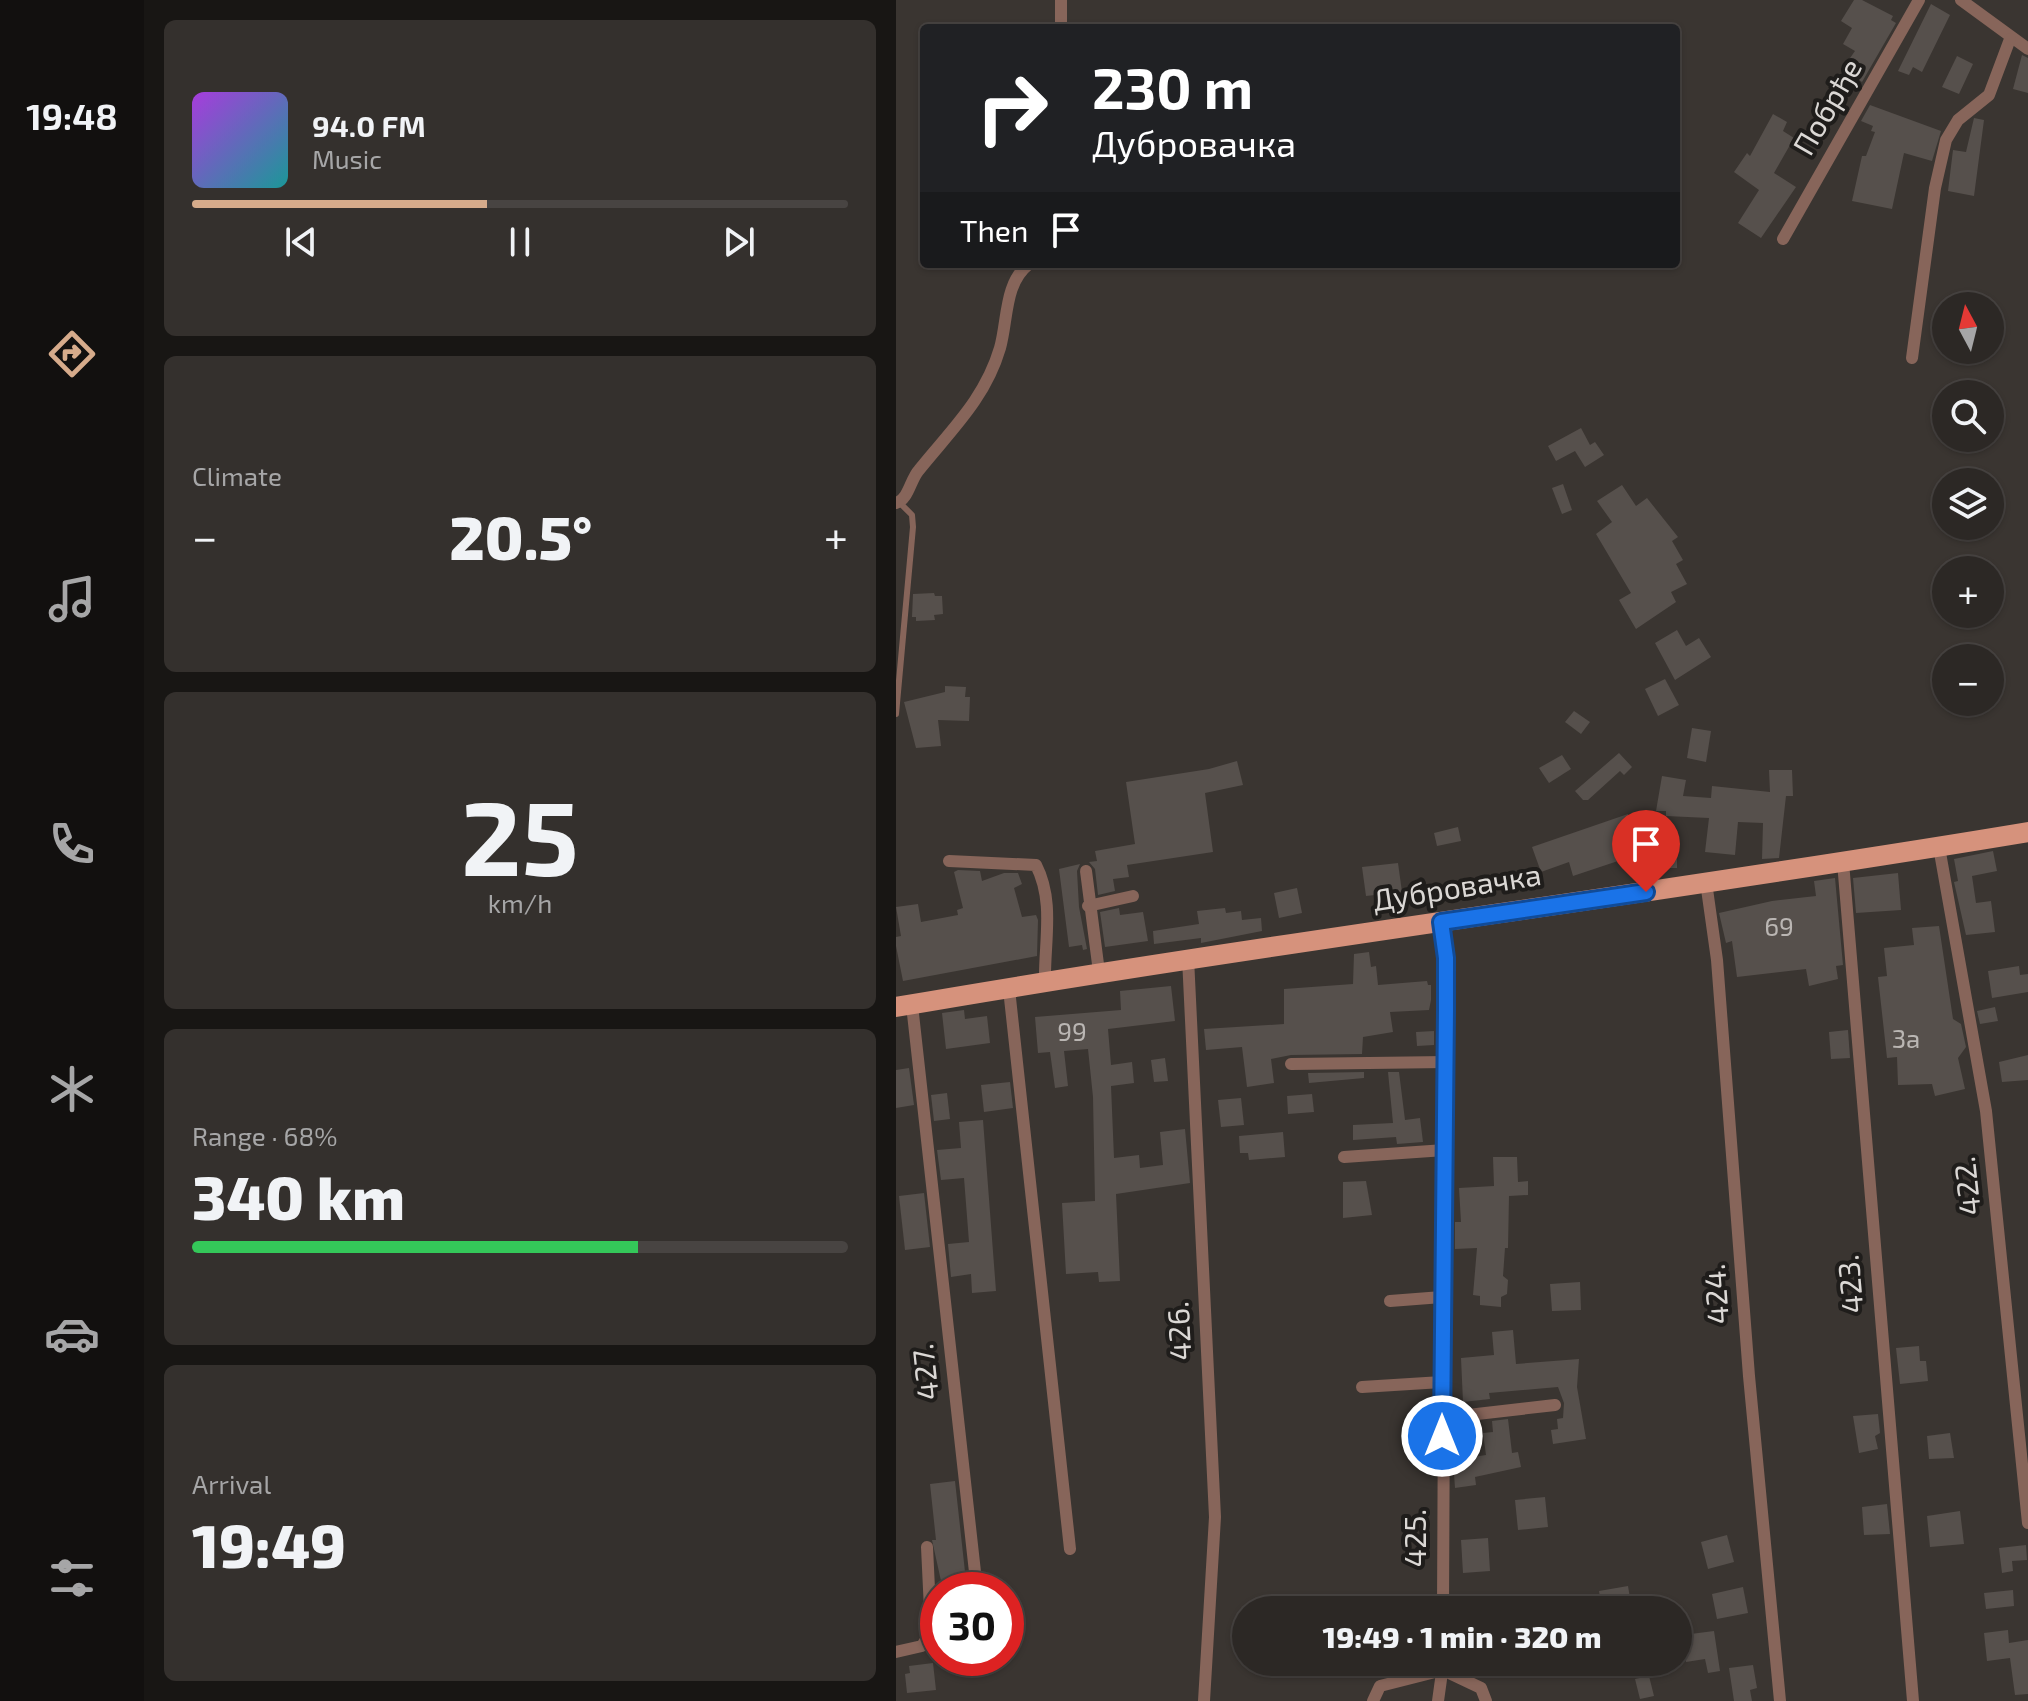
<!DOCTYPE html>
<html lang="en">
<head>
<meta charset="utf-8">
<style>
  :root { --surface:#2c2825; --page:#34302d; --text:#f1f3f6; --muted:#a6a6a7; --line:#484442; --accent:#d6ab8b }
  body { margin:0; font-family:"Exo 2",sans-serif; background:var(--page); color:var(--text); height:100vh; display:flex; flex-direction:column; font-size:30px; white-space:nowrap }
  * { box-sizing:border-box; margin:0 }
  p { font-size:26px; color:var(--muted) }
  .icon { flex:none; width:44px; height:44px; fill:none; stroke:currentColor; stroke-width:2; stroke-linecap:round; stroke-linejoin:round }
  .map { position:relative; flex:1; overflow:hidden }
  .drawer { display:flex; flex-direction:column; gap:20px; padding:20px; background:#181614; width:752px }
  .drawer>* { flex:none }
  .hud { position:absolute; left:24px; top:24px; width:760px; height:244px; border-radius:8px; box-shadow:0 2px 6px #0004,0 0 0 2px var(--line); background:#202124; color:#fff; overflow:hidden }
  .needle { width:52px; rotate:353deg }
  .controls { position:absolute; left:1036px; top:292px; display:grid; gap:16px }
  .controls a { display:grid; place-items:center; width:72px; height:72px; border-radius:50%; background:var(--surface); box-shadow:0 2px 6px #0004,0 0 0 2px var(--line); font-size:40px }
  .speed { position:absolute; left:24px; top:1572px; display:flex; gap:16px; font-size:40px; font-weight:700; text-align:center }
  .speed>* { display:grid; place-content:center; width:104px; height:104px; border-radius:50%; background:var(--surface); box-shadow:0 2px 6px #0004,0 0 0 2px var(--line); line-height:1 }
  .speed .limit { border:12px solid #d22; background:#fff; color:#111 }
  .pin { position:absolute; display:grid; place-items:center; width:68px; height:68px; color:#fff; margin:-82px -34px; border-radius:50% 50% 50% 0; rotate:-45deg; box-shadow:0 0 8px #0007 }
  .pin .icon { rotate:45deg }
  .me { position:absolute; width:88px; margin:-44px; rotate:0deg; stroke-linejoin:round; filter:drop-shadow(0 0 6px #0008) }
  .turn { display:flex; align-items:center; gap:28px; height:168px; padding:0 40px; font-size:36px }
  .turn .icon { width:104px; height:104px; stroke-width:2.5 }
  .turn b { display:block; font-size:56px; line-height:68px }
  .then { display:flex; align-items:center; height:76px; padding:0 40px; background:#0003; gap:16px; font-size:30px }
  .big { font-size:60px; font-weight:800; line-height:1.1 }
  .drawer .tile { flex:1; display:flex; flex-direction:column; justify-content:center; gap:12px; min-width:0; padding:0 28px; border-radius:12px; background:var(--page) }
  .drawer .dial { align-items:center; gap:0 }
  .dial b { font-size:104px; line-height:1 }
  .song { display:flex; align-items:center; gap:24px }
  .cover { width:96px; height:96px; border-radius:12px; background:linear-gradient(135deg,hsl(280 70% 55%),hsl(180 70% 35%)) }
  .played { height:8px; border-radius:4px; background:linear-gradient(90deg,var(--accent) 45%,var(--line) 45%) }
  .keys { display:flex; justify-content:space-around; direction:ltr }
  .heat { display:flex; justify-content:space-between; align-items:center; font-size:44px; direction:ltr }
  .charge { height:12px; border-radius:6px; background:linear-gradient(90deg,#34c759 68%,var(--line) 0) }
  .trip { position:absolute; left:336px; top:1596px; width:460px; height:80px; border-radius:40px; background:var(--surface); box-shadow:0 2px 6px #0004,0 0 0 2px var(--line); font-weight:800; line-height:80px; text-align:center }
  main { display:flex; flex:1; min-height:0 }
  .menu { display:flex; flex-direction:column; width:144px; justify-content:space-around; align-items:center; background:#12100f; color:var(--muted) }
  .menu .icon { width:56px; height:56px }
  .menu .selected { color:var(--accent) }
  .menu b { font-size:36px; color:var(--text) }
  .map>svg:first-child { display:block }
</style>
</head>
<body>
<main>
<nav class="menu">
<b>19:48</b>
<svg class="icon selected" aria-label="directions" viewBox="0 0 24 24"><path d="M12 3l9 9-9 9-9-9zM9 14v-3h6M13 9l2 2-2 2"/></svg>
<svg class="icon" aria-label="music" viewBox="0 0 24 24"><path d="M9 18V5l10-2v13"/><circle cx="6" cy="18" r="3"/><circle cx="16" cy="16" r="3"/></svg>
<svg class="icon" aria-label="phone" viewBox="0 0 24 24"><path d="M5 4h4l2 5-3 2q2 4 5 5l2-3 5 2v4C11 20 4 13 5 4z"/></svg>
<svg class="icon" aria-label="climate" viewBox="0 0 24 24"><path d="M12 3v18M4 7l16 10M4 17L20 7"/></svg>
<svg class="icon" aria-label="car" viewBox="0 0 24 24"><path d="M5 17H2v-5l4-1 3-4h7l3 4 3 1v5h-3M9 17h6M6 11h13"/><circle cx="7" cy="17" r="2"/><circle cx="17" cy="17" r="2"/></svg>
<svg class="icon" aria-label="filters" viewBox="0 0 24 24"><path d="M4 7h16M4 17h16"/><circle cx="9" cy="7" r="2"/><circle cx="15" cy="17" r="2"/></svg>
</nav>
<section class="drawer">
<div class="tile">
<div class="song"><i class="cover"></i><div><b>94.0 FM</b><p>Music</p></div></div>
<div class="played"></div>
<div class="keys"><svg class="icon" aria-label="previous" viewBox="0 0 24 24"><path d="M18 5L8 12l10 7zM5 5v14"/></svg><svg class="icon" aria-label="pause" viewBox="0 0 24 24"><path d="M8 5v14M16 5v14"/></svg><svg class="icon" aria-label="next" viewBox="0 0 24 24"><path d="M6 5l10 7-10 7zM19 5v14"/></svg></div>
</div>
<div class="tile"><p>Climate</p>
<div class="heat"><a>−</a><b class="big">20.5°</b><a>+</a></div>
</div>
<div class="tile dial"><b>25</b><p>km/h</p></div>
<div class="tile"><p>Range · 68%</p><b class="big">340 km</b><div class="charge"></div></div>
<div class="tile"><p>Arrival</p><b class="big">19:49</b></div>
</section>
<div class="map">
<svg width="1132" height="1701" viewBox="0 0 1132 1701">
  <rect width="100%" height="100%" fill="#3a3531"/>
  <g fill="#56504c">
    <polygon points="958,0 966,0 997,16 995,20 1000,23 966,82 947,68 959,51 947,44 956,28 945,21"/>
    <polygon points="1035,4 1054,15 1026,72 1017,67 1013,75 1002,71"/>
    <polygon points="1126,55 1132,58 1132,93 1117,89"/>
    <polygon points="1061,56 1077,64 1063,94 1046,87"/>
    <polygon points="974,105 1045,131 1036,161 1008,153 996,209 956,201 966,156 970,156 979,132 975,131 977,126 965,121"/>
    <polygon points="877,114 891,122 887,131 898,138 878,173 900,187 865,238 842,223 863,190 838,172 851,153 854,156"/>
    <polygon points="1078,118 1088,120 1078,196 1052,191 1057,150 1070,152"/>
    <polygon points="685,428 694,445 699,442 708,455 689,467 679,451 660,461 652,446"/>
    <polygon points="667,484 676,510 666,514 656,488"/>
    <polygon points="726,485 740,506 751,498 782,537 776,541 787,560 780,564 791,584 775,592 780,602 740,629 723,600 735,593 700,534 716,522 701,501"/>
    <polygon points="38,593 39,596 46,596 47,614 38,615 39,620 20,621 20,617 16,617 17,594"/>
    <polygon points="781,630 790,646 803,638 815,657 779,680 759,643"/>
    <polygon points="769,679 783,705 762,716 749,689"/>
    <polygon points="49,686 70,687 69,697 74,697 73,721 42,720 45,746 20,748 8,702 49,692"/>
    <polygon points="678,711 694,722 685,734 669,722"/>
    <polygon points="796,728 815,731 810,762 791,758"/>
    <polygon points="723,753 736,767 728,775 724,771 692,800 687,800 679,791"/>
    <polygon points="666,755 675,769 653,783 643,768"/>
    <polygon points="341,761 347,785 309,793 317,852 231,865 233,877 217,879 219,891 202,895 199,869 193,862 201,861 199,851 239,844 230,782 313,769"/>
    <polygon points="873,770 896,770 897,796 890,796 883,858 866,859 867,823 842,822 839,855 809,852 813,818 770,816 770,811 760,811 766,776 790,780 787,796 815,798 816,786 874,792"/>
    <polygon points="732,814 743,854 677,876 673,862 645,872 636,847"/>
    <polygon points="562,827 565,841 541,846 538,833"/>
    <polygon points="766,843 781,843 781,868 755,868 755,852 766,852"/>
    <polygon points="1097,851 1101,871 1076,876 1080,903 1095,901 1099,932 1070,935 1058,882 1062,881 1058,859"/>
    <polygon points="502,863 506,892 470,896 466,867"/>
    <polygon points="184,864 181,871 183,907 191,949 187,950 186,945 173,947 163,869"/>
    <polygon points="62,870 84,871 86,881 108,873 122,873 126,884 118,888 126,917 140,915 142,920 141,956 7,981 0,946 0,937 5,936 0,907 22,904 25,922 62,915 61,910 67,908 58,872"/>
    <polygon points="1002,873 1005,910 960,913 957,878"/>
    <polygon points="939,878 947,965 940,966 942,979 913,986 910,969 841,977 836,941 830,943 823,913 876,901 920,896 918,881"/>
    <polygon points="401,888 406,913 383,918 378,893"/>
    <polygon points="223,908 224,915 247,912 252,941 209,947 204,912"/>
    <polygon points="329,908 330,913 345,911 346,920 365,918 366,931 305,943 305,938 258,944 257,931 303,924 301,911"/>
    <polygon points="1043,926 1057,1019 1065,1024 1070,1047 1062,1058 1069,1089 1039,1096 1036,1084 1002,1085 1001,1057 991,1058 982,977 991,976 988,948 1018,945 1016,928"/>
    <polygon points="473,952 475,967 480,966 482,985 531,981 532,985 535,985 535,1000 533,1010 494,1012 497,1032 467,1037 466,1054 395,1055 375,1059 378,1083 351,1087 346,1047 310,1050 308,1029 388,1024 388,989 457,984 458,954"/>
    <polygon points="1123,966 1124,975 1132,974 1132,992 1096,998 1092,971"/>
    <polygon points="275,986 279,1021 212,1029 215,1065 236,1062 238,1083 215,1086 218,1158 243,1155 244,1168 267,1165 264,1132 289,1129 294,1183 220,1194 224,1281 203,1282 202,1272 170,1274 166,1203 199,1201 197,1097 192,1049 168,1051 172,1086 159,1088 154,1052 142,1053 139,1017 225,1010 224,991"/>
    <polygon points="1099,1007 1102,1021 1084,1024 1081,1011"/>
    <polygon points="68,1010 69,1019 91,1016 94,1043 50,1049 46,1013"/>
    <polygon points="952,1030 954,1058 935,1059 933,1032"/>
    <polygon points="538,1031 538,1045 521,1046 520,1032"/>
    <polygon points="1132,1055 1132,1080 1106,1082 1103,1062"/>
    <polygon points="269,1058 272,1081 258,1082 255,1060"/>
    <polygon points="13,1068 18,1105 0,1108 0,1070"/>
    <polygon points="468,1072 468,1078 413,1083 412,1073"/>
    <polygon points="492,1072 503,1072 509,1120 524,1118 527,1142 501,1144 500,1137 457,1140 457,1125 497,1123"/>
    <polygon points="114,1082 117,1108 88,1112 85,1085"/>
    <polygon points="51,1093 54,1119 38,1121 35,1095"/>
    <polygon points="416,1094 418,1112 392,1114 391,1096"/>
    <polygon points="345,1098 348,1125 325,1127 322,1100"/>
    <polygon points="87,1120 100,1291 76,1293 75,1274 55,1277 52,1244 73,1242 68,1178 45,1180 41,1150 65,1148 63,1122"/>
    <polygon points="387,1132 389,1157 353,1160 352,1153 344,1153 343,1136"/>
    <polygon points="597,1157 621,1157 622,1182 632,1181 632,1195 613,1196 612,1248 609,1248 607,1276 612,1280 611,1294 605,1297 605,1307 584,1305 584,1296 577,1295 581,1248 559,1249 559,1222 565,1222 563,1188 598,1186"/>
    <polygon points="470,1181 476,1215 447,1218 447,1182"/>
    <polygon points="28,1193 34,1247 9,1250 3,1196"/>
    <polygon points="684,1282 685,1310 656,1311 654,1284"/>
    <polygon points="617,1330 620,1364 683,1359 681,1387 690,1439 657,1444 655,1430 662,1429 661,1419 667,1418 668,1403 662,1387 593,1393 594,1399 567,1402 565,1358 598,1355 596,1332"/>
    <polygon points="1023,1346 1024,1361 1030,1361 1032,1381 1004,1384 1000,1348"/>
    <polygon points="982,1414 984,1433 979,1436 982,1449 963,1453 957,1416"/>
    <polygon points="612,1419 616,1453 622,1452 625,1467 579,1477 580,1485 559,1488 557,1460 590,1455 587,1433 597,1432 596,1421"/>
    <polygon points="1054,1433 1058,1458 1033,1459 1031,1436"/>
    <polygon points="59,1481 71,1590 47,1590 36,1540 40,1540 34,1484"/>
    <polygon points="649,1497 652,1527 622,1530 619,1500"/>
    <polygon points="991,1504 994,1534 968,1535 966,1507"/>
    <polygon points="1064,1511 1068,1544 1034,1547 1031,1516"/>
    <polygon points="831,1535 838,1562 812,1569 805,1542"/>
    <polygon points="592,1538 594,1571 567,1573 565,1540"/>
    <polygon points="1130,1545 1131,1560 1116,1561 1117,1571 1106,1573 1103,1548"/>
    <polygon points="732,1586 736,1610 706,1610 703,1591"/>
    <polygon points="847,1587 852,1613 821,1619 816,1594"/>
    <polygon points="1117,1590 1118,1606 1090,1609 1088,1593"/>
    <polygon points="580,1596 581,1610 556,1610 556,1598"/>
    <polygon points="1112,1630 1113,1643 1132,1640 1132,1694 1119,1695 1114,1658 1091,1661 1088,1633"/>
    <polygon points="818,1631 824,1671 812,1673 809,1659 790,1662 787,1635"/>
    <polygon points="37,1663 40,1690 11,1693 9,1674 14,1673 13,1666"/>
    <polygon points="857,1665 861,1688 854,1690 856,1701 838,1701 833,1668"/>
    <polygon points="753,1676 758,1696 744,1699 739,1679"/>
  </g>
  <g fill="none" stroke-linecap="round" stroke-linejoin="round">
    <polyline stroke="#87655a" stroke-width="6" points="0,714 17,527 16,515 4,503"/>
    <g stroke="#87655a" stroke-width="12">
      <polyline points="165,0 165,28"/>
      <polyline points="1065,0 1132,49"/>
      <polyline points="887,239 1023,0"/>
      <polyline points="1016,358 1039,188 1050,140 1062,120 1093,95 1114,39"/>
      <path d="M0,503C13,499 14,480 23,470C55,430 89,399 104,348C112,320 108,283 133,264"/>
      <polyline points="1043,847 1090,1111 1132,1523"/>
      <path d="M53,861L140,865C159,902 148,943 149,982"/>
      <polyline points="947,862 1017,1701"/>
      <polyline points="190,871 203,972"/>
      <polyline points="810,882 821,960 853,1376 884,1701"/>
      <polyline points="192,906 237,896"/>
      <polyline points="545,922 550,958 547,1610"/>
      <polyline points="292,958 319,1517 308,1701"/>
      <polyline points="113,989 174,1549"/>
      <polyline points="16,1005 81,1590"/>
      <polyline points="395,1064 550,1062"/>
      <polyline points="448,1157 549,1150"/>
      <polyline points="494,1301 546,1297"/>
      <polyline points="466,1387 546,1382"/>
      <polyline points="546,1418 659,1405"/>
      <polyline points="0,1652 26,1646 35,1631 31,1547"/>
      <polyline points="477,1701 484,1686 547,1670 585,1688 590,1701"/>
      <polyline points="542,1701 547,1665"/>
    </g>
    <path stroke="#d6927c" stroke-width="20" d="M0,1007C376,942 755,895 1132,832"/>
  </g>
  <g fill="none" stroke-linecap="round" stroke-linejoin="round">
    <defs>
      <polyline id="route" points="546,1436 550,1010 550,958 545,922 750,892"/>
    </defs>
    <use href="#route" stroke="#114b97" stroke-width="20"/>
    <use href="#route" stroke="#1a73e8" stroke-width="14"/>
  </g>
  <g text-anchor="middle" stroke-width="8" stroke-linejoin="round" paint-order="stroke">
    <g font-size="26" fill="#bab6b3">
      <text x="883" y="936">69</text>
      <text x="176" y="1041">99</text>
      <text x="1010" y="1048">3a</text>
    </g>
    <g font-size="30" fill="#dbd8d5" stroke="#1f1d1b">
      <text transform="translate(932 107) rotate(-60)" y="10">Побрђе</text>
      <text transform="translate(561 888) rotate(-9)" y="10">Дубровачка</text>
      <text transform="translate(1072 1186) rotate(-96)" y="10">422.</text>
      <text transform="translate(955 1284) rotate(-95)" y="10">423.</text>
      <text transform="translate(821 1294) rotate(-94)" y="10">424.</text>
      <text transform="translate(284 1331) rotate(-93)" y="10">426.</text>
      <text transform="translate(30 1372) rotate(-96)" y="10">427.</text>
      <text transform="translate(520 1538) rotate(-90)" y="10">425.</text>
    </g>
  </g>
</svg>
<div class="controls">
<a><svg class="needle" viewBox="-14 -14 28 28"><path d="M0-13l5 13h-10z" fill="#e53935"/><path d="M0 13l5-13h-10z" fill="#a6a6a7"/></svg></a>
<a><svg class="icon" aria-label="search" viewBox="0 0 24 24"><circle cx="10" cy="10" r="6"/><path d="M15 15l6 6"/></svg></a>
<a><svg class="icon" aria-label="layers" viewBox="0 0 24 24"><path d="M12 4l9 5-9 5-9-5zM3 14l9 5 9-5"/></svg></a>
<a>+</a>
<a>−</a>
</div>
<div class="speed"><div class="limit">30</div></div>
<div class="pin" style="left:750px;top:892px;background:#d93025"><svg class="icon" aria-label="arrive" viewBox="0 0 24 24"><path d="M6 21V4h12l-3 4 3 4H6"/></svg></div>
<svg class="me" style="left:546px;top:1436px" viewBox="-20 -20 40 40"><circle r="17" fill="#1a73e8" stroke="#fff" stroke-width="3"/><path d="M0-11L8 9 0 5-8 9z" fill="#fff"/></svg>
<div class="trip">19:49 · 1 min · 320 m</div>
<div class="hud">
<div class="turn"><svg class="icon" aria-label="right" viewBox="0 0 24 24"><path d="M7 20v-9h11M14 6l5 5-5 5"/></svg><div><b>230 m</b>Дубровачка</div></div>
<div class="then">Then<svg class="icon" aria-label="arrive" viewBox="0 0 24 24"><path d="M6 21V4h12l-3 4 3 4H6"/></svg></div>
</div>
</div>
</main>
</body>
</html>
